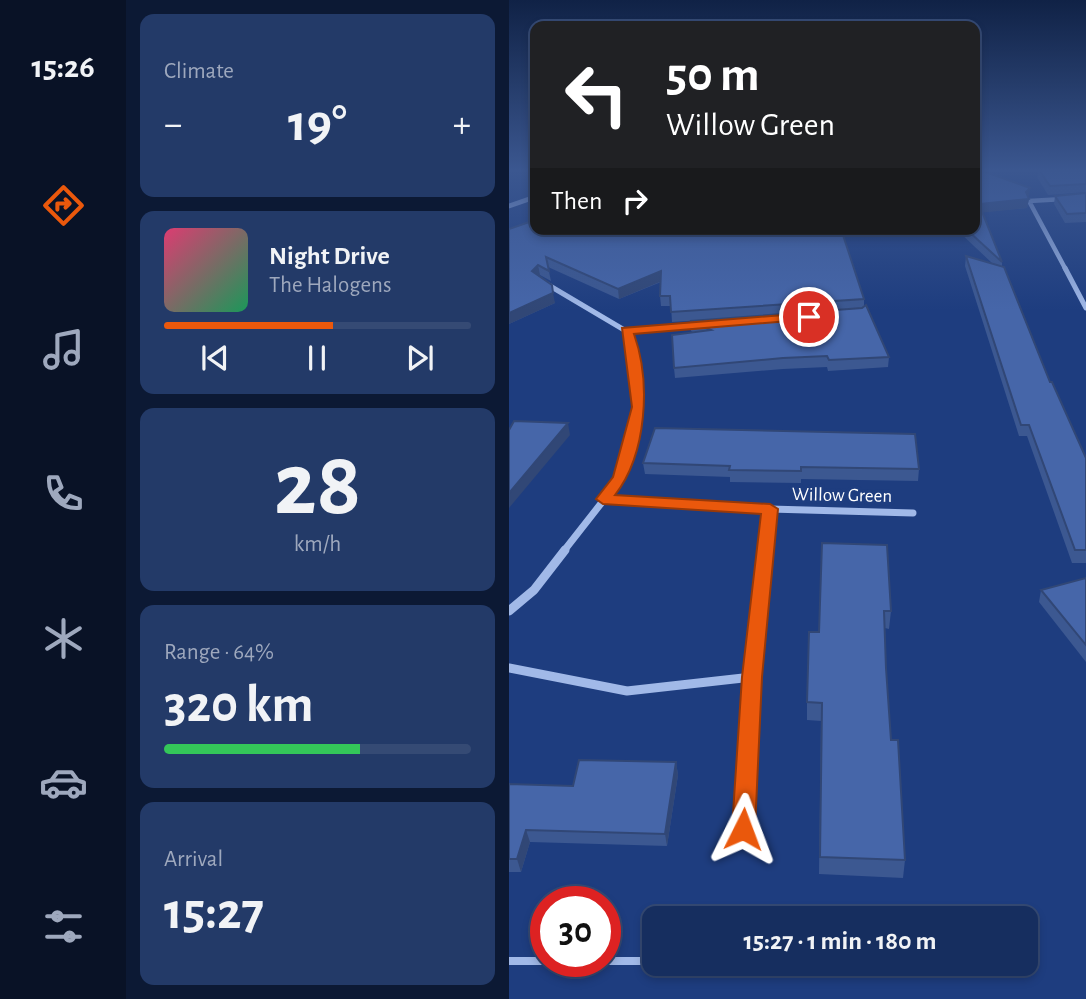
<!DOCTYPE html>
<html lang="en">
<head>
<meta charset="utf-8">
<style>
  :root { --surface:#162e5f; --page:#233a68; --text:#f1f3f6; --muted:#9ea8bd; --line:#354a74; --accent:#ea580c }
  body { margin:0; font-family:"Alegreya Sans",sans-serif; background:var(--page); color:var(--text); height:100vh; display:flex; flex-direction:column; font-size:26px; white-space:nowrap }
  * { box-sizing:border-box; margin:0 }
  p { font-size:23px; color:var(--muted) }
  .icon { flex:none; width:38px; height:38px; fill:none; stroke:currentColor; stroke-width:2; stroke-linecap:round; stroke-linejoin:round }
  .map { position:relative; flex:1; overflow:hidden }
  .side { display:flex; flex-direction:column; gap:14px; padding:14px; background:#0c1934; width:383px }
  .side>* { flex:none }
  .guide { position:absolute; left:21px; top:21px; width:450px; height:214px; border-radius:14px; box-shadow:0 4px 10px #0003,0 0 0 2px var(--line); background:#202124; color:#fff; overflow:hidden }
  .speed { position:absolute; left:21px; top:886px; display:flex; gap:14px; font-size:35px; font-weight:700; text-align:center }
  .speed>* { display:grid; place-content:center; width:91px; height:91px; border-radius:50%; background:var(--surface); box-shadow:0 4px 10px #0003,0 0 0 2px var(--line); line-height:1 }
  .speed .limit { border:10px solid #d22; background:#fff; color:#111 }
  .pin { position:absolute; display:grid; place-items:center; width:60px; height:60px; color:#fff; margin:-30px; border:4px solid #fff; border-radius:50%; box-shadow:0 2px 7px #0007 }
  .me { position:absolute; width:77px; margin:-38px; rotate:3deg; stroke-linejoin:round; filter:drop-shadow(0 0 5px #0008) }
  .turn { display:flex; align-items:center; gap:24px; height:147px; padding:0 21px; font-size:32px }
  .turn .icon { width:91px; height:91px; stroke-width:2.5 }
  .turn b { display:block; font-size:49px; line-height:60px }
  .then { display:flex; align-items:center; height:66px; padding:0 21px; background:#0003; gap:14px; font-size:26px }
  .big { font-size:52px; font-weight:700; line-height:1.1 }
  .side .tile { flex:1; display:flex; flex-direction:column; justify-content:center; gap:10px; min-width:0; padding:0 24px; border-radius:14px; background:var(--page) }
  .side .dial { align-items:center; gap:0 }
  .dial b { font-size:91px; line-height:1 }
  .song { display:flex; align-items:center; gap:21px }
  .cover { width:84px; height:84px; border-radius:10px; background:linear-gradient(135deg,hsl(340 70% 55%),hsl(150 70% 35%)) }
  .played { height:7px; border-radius:4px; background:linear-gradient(90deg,var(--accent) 55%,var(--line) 55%) }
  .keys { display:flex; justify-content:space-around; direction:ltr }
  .heat { display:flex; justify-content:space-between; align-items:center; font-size:38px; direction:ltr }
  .charge { height:10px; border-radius:5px; background:linear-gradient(90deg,#34c759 64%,var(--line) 0) }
  .trip { position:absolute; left:133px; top:906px; width:396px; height:70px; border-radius:14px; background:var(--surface); box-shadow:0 4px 10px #0003,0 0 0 2px var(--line); font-weight:700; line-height:70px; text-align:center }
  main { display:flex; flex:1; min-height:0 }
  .tabs { display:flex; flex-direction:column; width:126px; justify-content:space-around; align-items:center; background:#091226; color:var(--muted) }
  .tabs .icon { width:49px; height:49px }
  .tabs .on { color:var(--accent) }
  .tabs b { font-size:32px; color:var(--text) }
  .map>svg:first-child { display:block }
</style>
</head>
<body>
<main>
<nav class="tabs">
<b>15:26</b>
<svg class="icon on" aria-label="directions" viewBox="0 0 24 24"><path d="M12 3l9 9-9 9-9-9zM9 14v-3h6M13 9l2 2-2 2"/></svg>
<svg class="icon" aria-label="music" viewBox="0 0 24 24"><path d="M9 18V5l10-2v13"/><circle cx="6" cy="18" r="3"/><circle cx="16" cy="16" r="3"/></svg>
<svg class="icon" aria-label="phone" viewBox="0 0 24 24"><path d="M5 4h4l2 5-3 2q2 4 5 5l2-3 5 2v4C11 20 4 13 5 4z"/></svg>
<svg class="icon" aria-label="climate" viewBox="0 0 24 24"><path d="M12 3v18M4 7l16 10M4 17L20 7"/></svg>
<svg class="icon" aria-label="car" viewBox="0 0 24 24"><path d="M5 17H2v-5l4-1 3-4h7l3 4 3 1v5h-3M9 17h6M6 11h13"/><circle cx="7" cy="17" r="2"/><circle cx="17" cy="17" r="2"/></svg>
<svg class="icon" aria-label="filters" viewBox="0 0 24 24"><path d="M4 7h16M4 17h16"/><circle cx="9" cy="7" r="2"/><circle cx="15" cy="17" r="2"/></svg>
</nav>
<section class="side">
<div class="tile"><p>Climate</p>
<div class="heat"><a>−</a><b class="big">19°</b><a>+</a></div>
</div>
<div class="tile">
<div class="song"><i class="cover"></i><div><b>Night Drive</b><p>The Halogens</p></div></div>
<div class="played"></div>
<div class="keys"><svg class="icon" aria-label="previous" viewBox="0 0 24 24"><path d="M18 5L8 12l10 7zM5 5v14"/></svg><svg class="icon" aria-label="pause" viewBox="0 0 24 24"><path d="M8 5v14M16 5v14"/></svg><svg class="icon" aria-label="next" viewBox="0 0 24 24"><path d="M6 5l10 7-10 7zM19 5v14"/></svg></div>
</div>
<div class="tile dial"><b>28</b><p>km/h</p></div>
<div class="tile"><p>Range · 64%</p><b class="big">320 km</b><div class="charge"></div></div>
<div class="tile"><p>Arrival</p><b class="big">15:27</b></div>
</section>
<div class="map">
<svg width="577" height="999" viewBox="0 0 577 999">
  <rect width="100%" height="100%" fill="#1e3d7f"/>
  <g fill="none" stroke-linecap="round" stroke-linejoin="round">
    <g stroke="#a1b9e8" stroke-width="8">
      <polyline points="0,961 37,961"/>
      <polyline points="96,961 145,961"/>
    </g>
    <g stroke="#a1b9e8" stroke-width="4.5">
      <polyline points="555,199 520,201 557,270"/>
      <polyline points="0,206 26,197"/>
    </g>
    <g stroke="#a1b9e8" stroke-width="5">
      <polyline points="556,268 577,308"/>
      <polyline points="36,283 117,331 123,347 129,395"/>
      <polyline points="117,331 190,325"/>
    </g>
    <g stroke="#a1b9e8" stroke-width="7">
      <polyline points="95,499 261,509 256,552"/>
      <polyline points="261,509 404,513"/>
      <polyline points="54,552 112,478 130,407 128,393"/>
    </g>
    <g stroke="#a1b9e8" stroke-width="9">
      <polyline points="0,611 25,590 56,550"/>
      <polyline points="0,668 118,691 243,677 257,550"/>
      <polyline points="239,750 243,677"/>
    </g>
    <polyline stroke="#a1b9e8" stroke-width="10" points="234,829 239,748"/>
  </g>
  <g fill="#3c5891">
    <polygon points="466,170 521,188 519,197 520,199 518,208 473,212 493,262 493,267 541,382 577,458 577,563 563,563 518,436 510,436 456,266 457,256 484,264 447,229 466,229"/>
    <polygon points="530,170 577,170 577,192 539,195 528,177"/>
    <polygon points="577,193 577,222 556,223 545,204 546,196"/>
    <polygon points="0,229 355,299 355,307 380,357 379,367 319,371 318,367 274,369 166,378 165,368 185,333 182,331 181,321 208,319 163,322 162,306 152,306 151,296 152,282 110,299 39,267 42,281 31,275 30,276 46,303 0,324"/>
    <polygon points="134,463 410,469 409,481 292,479 292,483 221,482 221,477 136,474"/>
    <polygon points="313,543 382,611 380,629 376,628 377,668 382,740 396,860 394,878 310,874 312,721 298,720 298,702 310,632"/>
    <polygon points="577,578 577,662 530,602 532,590"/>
    <polygon points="167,762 169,775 158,846 21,842 12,872 0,872 0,784 64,786"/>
  </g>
  <g fill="#314776">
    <polygon points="521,188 520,196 516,200 520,199 518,208 469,213 470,204 517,192"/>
    <polygon points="29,265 31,275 25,281 23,271"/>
    <polygon points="152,271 153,281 110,299 109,289"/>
    <polygon points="44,293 46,303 0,324 0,313"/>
    <polygon points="59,423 61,435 0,508 0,493"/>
    <polygon points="167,762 169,775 158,846 156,834"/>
    <polygon points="17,830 21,842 12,872 8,859"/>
  </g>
  <g fill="#4666a9" stroke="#314776" stroke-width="2">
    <polygon points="466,170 471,170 521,188 517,192 520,199 470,204 493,262 457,229 466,229"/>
    <polygon points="530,170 577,170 577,184 541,186"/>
    <polygon points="577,193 577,213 558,214 546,196"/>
    <polygon points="26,220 26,229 332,229 355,299 162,312 161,296 151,296 152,271 109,289 37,257 40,271 29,265 23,271 43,285 44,293 0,313 0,229"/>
    <polygon points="457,256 495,267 541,382 543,382 577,458 577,550 566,550 520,425 512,425"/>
    <polygon points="357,305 380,357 320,360 318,356 274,358 165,368 163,335 202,330 181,321 353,308"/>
    <polygon points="5,421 59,423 0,493 0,430"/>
    <polygon points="146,428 406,434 410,469 292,467 292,471 220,470 221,466 134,463"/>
    <polygon points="313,543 378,545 382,611 375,611 377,668 382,740 389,740 396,860 311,857 313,703 298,702 300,632 310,632"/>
    <polygon points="577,578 577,645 532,590"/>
    <polygon points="70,760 167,762 156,834 17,830 8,859 0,859 0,784 64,786"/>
  </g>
  <linearGradient id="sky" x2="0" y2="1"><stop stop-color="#102246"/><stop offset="0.55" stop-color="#3b5790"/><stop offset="1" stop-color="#3b5790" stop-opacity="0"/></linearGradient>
  <rect width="577" height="310" fill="url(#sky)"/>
  <path fill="#ea580c" stroke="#983908" stroke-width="2" d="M300,313L304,314V319L125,334C142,382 138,454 106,495L261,504L269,509L253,677L246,829L243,836L234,839L226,836L223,829L233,677L252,514L94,504L87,499L104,477L123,407L113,328Z"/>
  <g text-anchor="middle" stroke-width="7" stroke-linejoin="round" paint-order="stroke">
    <g font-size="19" fill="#fff" stroke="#1e3d7f">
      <text transform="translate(333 494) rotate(1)" y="7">Willow Green</text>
    </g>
  </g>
</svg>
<div class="speed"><div class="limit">30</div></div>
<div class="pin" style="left:300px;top:317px;background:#d93025"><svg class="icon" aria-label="arrive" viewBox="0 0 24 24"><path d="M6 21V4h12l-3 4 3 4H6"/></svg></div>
<svg class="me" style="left:234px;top:829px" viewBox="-20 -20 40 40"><path d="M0-17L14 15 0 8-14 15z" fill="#ea580c" stroke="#fff" stroke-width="4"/></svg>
<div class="trip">15:27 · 1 min · 180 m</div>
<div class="guide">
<div class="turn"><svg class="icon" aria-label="left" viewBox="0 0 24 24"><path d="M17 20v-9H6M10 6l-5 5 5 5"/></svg><div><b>50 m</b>Willow Green</div></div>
<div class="then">Then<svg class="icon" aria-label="right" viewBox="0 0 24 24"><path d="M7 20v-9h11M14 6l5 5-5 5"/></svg></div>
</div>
</div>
</main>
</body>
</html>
